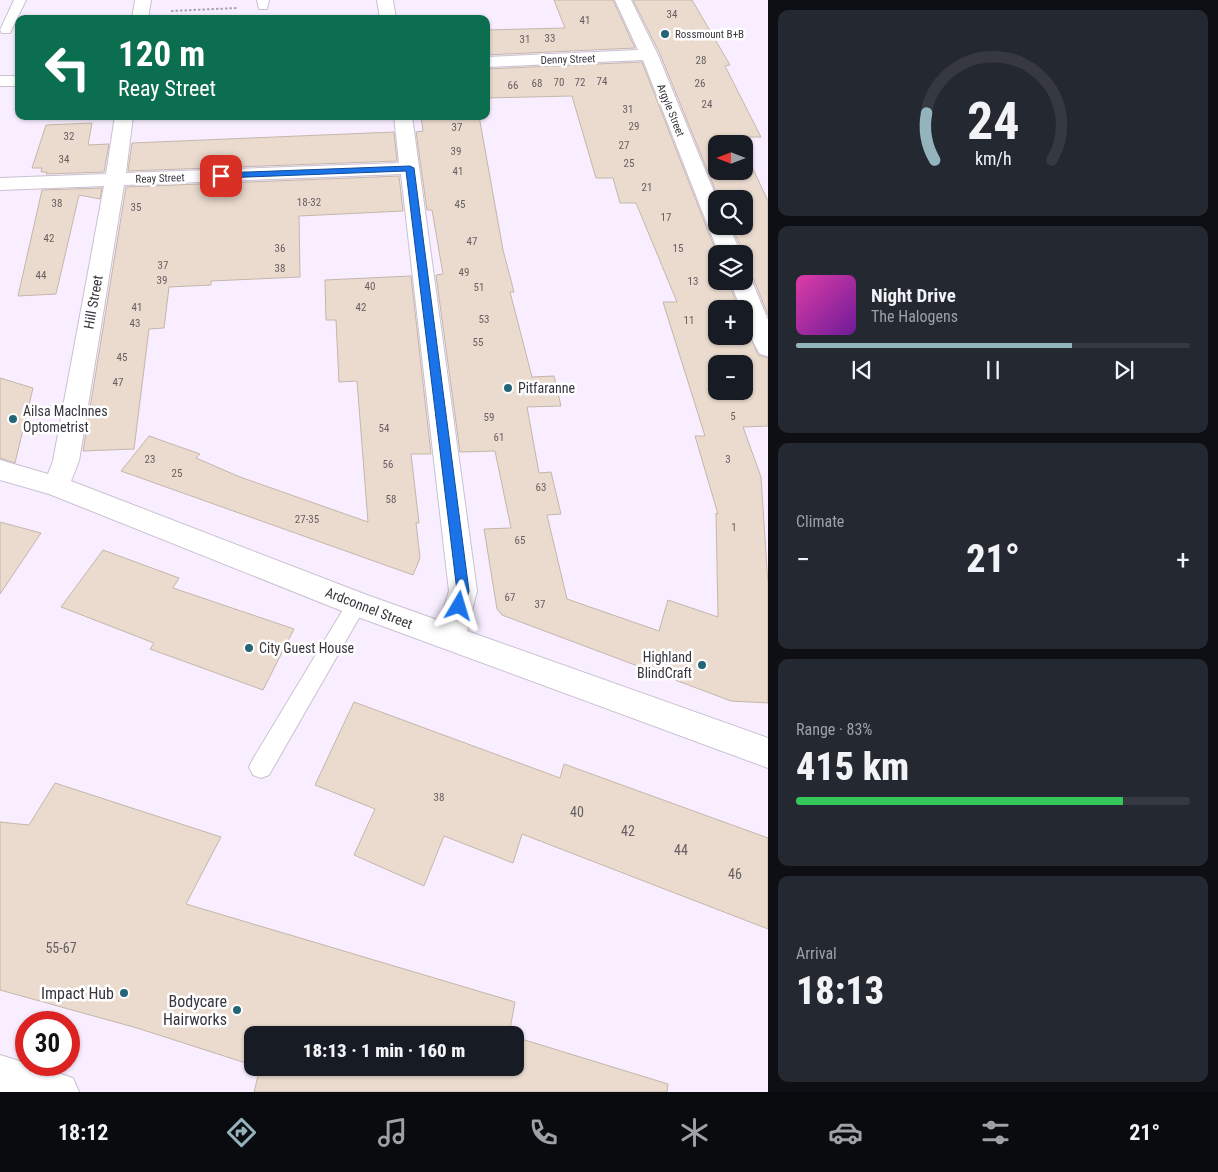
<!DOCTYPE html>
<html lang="en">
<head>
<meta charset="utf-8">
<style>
  :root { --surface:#171b24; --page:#242831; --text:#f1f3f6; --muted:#9ea1a6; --line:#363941; --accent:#94b4bd }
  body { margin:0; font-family:"Roboto Condensed",sans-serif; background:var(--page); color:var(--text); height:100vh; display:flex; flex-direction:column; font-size:19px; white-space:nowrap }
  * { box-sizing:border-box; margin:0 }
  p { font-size:16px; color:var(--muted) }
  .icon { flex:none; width:28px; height:28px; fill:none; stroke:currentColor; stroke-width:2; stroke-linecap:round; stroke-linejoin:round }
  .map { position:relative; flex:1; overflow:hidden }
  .sheet { display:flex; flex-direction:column; gap:10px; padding:10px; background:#0d0f14; width:450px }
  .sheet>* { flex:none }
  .hud { position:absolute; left:15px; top:15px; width:475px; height:105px; border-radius:10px; box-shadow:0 1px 4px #0004; background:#0b6e4f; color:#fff; overflow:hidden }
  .needle { width:32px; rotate:270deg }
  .tools { position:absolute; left:708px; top:135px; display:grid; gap:10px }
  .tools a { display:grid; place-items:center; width:45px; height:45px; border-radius:10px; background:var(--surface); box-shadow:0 1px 4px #0004; font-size:25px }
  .speed { position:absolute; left:15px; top:1011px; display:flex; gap:10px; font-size:25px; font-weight:700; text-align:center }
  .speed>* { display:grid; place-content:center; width:65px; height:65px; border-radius:50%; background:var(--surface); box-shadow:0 1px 4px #0004; line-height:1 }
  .speed .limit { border:8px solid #d22; background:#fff; color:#111 }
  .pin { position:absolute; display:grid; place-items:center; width:42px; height:42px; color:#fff; margin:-21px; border-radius:10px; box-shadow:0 2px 8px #0006 }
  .me { position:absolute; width:55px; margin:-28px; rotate:7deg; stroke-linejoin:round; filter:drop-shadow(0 0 4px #0008) }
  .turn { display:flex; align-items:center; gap:18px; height:105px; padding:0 20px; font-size:22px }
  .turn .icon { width:65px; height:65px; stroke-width:2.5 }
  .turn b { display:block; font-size:35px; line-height:42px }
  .big { font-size:38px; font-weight:800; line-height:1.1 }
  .sheet .tile { flex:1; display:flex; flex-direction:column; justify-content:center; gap:8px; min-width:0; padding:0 18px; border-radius:10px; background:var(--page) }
  .sheet .dial { align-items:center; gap:0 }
  .dial svg { height:130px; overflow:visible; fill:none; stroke:var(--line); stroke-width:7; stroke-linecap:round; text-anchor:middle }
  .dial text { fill:var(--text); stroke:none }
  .song { display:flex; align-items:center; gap:15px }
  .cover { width:60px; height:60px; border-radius:8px; background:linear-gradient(135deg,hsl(320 70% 55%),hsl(280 70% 35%)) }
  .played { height:5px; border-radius:2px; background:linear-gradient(90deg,var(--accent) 70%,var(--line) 70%) }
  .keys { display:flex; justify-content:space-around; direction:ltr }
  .heat { display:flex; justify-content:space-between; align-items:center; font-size:28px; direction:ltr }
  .charge { height:8px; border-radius:4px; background:linear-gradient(90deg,#34c759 83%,var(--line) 0) }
  .trip { position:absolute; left:244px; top:1026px; width:280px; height:50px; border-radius:10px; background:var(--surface); box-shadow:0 1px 4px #0004; font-weight:800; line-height:50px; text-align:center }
  .menu { display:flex; height:80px; justify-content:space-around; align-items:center; background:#090b0e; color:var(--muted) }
  .menu .icon { width:35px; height:35px }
  .menu .active { color:var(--accent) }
  .menu b { font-size:22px; color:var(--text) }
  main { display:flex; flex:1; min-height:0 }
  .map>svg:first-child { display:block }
</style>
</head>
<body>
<main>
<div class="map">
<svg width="768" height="1092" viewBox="0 0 768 1092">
  <rect width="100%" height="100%" fill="#f8eeff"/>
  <g fill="#ebdbcf" stroke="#c5b6aa" fill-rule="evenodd">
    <polygon points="554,0 613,0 635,48 486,55 486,30 565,28"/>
    <polygon points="633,0 692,0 730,65 725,66 761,137 738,137 741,144 716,144 716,171 744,171 744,150 768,201 768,315 754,280 749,274 744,273 744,254 731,226 744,226 744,199 719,199 660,54"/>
    <path d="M642,62L717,254L716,281H728L739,309H716V336H744V321L758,355L768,358V426L743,427L761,477L768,584V703L731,701L502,615L497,609L484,529L511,528L495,451L460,452L436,275L443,274L432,210H427L416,132L423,131L421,116H479L503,250L514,292H510L532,377L554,376L561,406L527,407L539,473L551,472L561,514L547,515L567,599L659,631L668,600L718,617L716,513L718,514L695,436H705L663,302H677L636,203H620L613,178H596L572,96L486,98V69ZM716,364H744V391H716Z"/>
    <polygon points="92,123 88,145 109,144 104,172 46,174 47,172 41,172 42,168 32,168 46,125"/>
    <polygon points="394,132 397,161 128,171 132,143"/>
    <polygon points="399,176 403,211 299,216 300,277 211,281 211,285 169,287 164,328 149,329 134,449 83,451 126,187"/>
    <polygon points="102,188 100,199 79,195 56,294 18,296 42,190"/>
    <polygon points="411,276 431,454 411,454 419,523 416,523 420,558 413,575 121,471 149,436 200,454 196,458 240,477 368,522 357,381 339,382 336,320 326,320 325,280"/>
    <polygon points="0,378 33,388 15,463 0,458"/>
    <polygon points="0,522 41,533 0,594"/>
    <polygon points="103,550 179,578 173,588 294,629 263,690 150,649 154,643 61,607"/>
    <polygon points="354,702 560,778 564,764 768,838 768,929 522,834 513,863 444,836 424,886 354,855 375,809 315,785"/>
    <polygon points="55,783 221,837 186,904 515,1002 509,1035 252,1035 252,1065 137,1028 0,990 0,822 29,825"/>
    <polygon points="515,1037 668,1084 667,1092 254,1092 260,1068 515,1068"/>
  </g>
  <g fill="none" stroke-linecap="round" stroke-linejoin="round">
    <defs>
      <g id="lane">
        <polygon points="14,0 26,0 10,33 2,33 0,30"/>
        <polygon points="257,0 269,0 267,9 259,9"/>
        <polygon points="357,595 364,598 367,604 269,775 261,778 253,775 249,767 253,759 350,598"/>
      </g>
      <g id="street">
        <polygon points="135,0 151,0 148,19 132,19"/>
        <polygon points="377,0 393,0 396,19 380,19"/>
        <polygon points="615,0 631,0 658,55 717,199 716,226 729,226 741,254 719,254 643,60 486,67 486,57 638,50"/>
        <rect x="0" y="76" width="19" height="10"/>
        <path d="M115,116H133L126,173L399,163L394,116H412L477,591L467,631L768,738V768L347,613L49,494L0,480V460L48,474L53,461L104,186L0,190V178L106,174ZM401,174L449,591L440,621L367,595L71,481L79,461L124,185Z"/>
        <path d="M744,275L749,276L752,281L768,320V356L760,354C752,341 744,323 744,309H741L730,281H744Z"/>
      </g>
      <polygon id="secondary" points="0,1055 26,1063 26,1065 34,1065 73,1078 79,1092 0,1092"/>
    </defs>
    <use href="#lane" stroke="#cac0d0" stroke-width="2"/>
    <use href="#street" stroke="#cac0d0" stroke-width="2"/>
    <use href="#secondary" stroke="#cac0d0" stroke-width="2"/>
    <polyline stroke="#aba3b0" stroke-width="2" stroke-dasharray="2.5 2" stroke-linecap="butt" points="171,11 237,8"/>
    <use href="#lane" fill="#fff" fill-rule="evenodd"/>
    <use href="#street" fill="#fff" fill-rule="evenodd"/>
    <use href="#secondary" fill="#fff" fill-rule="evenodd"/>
  </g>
  <polygon fill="#1a73e8" stroke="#114b97" points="410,166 414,168 469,591 463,610 455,610 453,606 457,591 406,171 221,178 217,176 221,173"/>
  <g fill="#236678" stroke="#fff" stroke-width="2">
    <circle cx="665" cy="34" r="5"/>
    <circle cx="508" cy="388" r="5"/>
    <circle cx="13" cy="419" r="5"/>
    <circle cx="249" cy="648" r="5"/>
    <circle cx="702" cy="665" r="5"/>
    <circle cx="124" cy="993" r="5"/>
    <circle cx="237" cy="1010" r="5"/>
  </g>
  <g text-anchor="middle" stroke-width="5" stroke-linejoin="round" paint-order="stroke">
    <g font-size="11" fill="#665e61">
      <text x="672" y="18">34</text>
      <text x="585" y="24">41</text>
      <text x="550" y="42">33</text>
      <text x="525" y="43">31</text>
      <text x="701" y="64">28</text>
      <text x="602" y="85">74</text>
      <text x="559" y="86">70</text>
      <text x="580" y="86">72</text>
      <text x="537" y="87">68</text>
      <text x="700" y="87">26</text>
      <text x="513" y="89">66</text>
      <text x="707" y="108">24</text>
      <text x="628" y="113">31</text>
      <text x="634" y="130">29</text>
      <text x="457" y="131">37</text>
      <text x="69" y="140">32</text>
      <text x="624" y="149">27</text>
      <text x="456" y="155">39</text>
      <text x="64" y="163">34</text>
      <text x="629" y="167">25</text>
      <text x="458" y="175">41</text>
      <text x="647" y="191">21</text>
      <text x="309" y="206">18-32</text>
      <text x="57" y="207">38</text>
      <text x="460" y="208">45</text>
      <text x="136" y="211">35</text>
      <text x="666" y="221">17</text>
      <text x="49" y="242">42</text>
      <text x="472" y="245">47</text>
      <text x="280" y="252">36</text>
      <text x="678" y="252">15</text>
      <text x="163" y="269">37</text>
      <text x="280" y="272">38</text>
      <text x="464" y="276">49</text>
      <text x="41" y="279">44</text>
      <text x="162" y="284">39</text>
      <text x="693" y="285">13</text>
      <text x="370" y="290">40</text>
      <text x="479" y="291">51</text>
      <text x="137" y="311">41</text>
      <text x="361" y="311">42</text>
      <text x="484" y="323">53</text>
      <text x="689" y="324">11</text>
      <text x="135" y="327">43</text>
      <text x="478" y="346">55</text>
      <text x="122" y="361">45</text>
      <text x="118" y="386">47</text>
      <text x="733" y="420">5</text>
      <text x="489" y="421">59</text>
      <text x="384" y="432">54</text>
      <text x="499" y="441">61</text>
      <text x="150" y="463">23</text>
      <text x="728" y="463">3</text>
      <text x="388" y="468">56</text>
      <text x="177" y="477">25</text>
      <text x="541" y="491">63</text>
      <text x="391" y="503">58</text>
      <text x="307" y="523">27-35</text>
      <text x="734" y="531">1</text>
      <text x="520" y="544">65</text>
      <text x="510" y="601">67</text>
      <text x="540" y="608">37</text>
      <text x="439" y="801">38</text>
    </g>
    <g font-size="11" fill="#39353c" stroke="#fff" text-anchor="start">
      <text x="675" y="38">Rossmount B+B</text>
    </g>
    <g font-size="11" fill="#39353c" stroke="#fff">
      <text transform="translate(568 59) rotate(-2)" y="4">Denny Street</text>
      <text transform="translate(671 110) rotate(68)" y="4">Argyle Street</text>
      <text transform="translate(160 178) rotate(-2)" y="4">Reay Street</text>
    </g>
    <g font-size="14" fill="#39353c" stroke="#fff">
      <text transform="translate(93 302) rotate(-80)" y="5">Hill Street</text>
      <text transform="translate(369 608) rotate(21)" y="5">Ardconnel Street</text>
    </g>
    <g font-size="14" fill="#39353c" stroke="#fff" text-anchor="start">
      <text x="518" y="393">Pitfaranne</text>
      <text x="23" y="416">Ailsa MacInnes<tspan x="23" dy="16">Optometrist</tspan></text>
      <text x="259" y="653">City Guest House</text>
      <text x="692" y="662" text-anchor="end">Highland<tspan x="692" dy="16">BlindCraft</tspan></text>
    </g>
    <g font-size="14" fill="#665e61">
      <text x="577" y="817">40</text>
      <text x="628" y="836">42</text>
      <text x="681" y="855">44</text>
      <text x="735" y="879">46</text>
      <text x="61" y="953">55-67</text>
    </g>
    <g font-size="16" fill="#39353c" stroke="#fff" text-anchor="end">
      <text x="114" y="999">Impact Hub</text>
      <text x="227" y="1007">Bodycare<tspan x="227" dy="18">Hairworks</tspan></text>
    </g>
  </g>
</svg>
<div class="tools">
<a><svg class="needle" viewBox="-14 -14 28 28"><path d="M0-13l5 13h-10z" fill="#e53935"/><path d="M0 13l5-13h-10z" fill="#9ea1a6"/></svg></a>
<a><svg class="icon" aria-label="search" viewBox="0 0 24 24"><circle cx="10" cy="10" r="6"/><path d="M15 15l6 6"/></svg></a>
<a><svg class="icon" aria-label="layers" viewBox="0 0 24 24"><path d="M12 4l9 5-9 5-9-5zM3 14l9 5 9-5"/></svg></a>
<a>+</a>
<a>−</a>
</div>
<div class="speed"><div class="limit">30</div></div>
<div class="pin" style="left:221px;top:176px;background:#d93025"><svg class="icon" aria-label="arrive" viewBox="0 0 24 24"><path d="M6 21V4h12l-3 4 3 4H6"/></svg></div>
<svg class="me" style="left:459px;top:606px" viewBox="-20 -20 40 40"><path d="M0-17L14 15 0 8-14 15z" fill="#1a73e8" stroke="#fff" stroke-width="4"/></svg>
<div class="trip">18:13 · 1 min · 160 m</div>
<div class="hud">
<div class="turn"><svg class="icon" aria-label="left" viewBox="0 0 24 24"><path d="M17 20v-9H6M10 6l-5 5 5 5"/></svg><div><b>120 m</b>Reay Street</div></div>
</div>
</div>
<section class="sheet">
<div class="tile dial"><svg viewBox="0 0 100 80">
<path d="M14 69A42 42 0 1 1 86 69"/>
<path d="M14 69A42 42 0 0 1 9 40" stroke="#94b4bd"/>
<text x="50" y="56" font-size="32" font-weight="700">24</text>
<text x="50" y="72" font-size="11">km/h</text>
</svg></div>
<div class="tile">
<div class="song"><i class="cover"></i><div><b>Night Drive</b><p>The Halogens</p></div></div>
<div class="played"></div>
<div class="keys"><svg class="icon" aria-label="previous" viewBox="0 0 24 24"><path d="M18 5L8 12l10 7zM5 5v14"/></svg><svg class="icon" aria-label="pause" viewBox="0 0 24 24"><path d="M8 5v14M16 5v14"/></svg><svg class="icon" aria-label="next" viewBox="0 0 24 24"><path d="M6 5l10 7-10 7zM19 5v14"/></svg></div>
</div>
<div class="tile"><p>Climate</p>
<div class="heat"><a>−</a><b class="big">21°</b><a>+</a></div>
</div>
<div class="tile"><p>Range · 83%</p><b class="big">415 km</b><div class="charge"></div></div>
<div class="tile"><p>Arrival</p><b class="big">18:13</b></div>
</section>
</main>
<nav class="menu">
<b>18:12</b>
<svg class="icon active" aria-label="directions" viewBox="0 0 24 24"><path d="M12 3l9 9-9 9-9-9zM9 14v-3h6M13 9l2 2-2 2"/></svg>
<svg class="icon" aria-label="music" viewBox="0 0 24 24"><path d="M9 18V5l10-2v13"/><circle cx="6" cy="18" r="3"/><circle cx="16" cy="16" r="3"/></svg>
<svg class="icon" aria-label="phone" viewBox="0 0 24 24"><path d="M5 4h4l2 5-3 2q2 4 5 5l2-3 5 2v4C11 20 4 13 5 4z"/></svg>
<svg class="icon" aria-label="climate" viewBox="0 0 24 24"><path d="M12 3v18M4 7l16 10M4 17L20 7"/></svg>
<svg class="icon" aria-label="car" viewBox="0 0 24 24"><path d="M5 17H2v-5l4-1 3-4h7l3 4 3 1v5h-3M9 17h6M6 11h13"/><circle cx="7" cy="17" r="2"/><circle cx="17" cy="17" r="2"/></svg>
<svg class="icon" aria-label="filters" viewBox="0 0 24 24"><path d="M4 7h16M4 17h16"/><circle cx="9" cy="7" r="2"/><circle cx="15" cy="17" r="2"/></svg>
<b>21°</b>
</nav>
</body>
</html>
